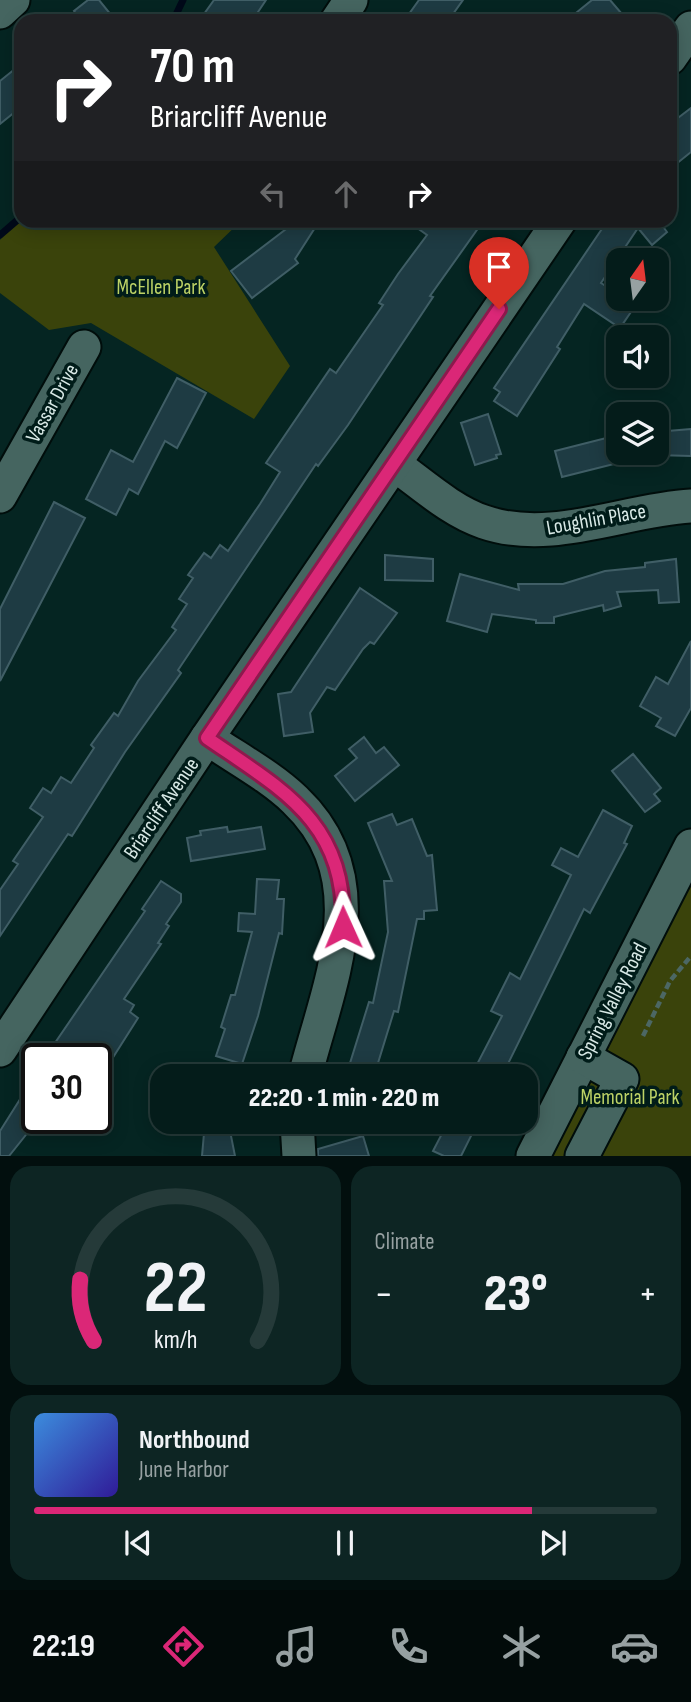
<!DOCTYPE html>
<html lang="en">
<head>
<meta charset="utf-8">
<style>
  :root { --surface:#041c1a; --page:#0d2523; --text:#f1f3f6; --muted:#97a1a2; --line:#253a39; --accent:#db2777 }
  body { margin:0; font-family:"Sofia Sans Condensed",sans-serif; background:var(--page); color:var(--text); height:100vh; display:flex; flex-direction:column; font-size:26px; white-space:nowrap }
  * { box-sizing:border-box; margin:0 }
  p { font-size:23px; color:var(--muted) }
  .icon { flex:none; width:38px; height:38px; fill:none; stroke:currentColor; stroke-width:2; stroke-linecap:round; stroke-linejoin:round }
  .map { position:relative; height:1156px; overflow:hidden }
  .side { display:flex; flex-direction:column; gap:10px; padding:10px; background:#020f0e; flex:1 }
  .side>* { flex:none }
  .guide { position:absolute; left:14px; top:14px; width:663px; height:214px; border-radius:21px; box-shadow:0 4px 18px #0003,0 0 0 2px var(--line); background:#202124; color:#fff; overflow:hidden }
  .needle { width:46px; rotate:14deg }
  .controls { position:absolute; left:606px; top:248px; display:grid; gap:14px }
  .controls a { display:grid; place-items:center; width:63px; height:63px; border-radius:14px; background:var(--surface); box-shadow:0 4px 18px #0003,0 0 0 2px var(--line); font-size:35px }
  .speed { position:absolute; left:21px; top:1043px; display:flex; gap:14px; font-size:35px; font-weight:700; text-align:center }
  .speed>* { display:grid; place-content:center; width:91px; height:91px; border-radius:50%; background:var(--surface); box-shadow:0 4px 18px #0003,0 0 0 2px var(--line); line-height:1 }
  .speed .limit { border:4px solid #111; border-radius:10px; background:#fff; color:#111 }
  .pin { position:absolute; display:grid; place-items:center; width:60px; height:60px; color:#fff; margin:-72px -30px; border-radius:50% 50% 50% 0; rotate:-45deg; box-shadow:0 0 7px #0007 }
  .pin .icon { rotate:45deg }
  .me { position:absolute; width:77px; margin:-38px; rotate:359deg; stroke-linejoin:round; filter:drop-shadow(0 0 5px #0008) }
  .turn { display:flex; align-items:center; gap:24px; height:147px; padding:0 21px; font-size:32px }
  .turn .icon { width:91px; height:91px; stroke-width:2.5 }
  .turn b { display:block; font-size:49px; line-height:60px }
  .lanes { display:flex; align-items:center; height:66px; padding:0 21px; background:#0003; justify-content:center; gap:35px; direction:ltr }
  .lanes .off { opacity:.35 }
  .big { font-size:52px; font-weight:800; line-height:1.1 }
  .side .card { flex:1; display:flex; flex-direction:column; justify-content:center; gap:10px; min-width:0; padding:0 24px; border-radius:21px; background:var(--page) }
  .side .dial { align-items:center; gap:0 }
  .dial svg { height:182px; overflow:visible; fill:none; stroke:var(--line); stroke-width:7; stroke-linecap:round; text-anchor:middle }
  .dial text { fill:var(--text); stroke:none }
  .song { display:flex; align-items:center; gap:21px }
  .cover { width:84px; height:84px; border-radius:10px; background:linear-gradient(135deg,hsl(210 70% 55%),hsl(250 70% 35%)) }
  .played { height:7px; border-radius:4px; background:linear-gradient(90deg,var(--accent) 80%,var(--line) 80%) }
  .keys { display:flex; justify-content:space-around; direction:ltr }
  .heat { display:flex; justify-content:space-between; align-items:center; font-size:38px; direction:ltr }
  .side .tiles { flex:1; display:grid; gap:10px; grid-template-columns:1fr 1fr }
  .card:last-child { grid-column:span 2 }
  .trip { position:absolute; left:150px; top:1064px; width:388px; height:70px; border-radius:21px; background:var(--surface); box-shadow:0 4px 18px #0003,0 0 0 2px var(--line); font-weight:800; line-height:70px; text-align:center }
  .dock { display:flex; height:112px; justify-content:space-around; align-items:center; background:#020b0a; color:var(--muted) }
  .dock .icon { width:49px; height:49px }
  .dock .selected { color:var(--accent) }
  .dock b { font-size:32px; color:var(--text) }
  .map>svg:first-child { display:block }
</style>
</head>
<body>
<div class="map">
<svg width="691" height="1156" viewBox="0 0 691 1156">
  <rect width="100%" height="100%" fill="#052522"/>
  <g fill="#3a430b">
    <polygon points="21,214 21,220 241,221 214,247 290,366 254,419 91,323 49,330 0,293 0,240"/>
    <polygon points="691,846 691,1156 533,1156"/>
  </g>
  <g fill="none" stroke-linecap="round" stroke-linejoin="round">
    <g stroke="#000919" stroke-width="7">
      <polyline points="173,21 183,0"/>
      <polyline points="0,235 21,217"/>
    </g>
  </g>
  <g fill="#1e3b43" stroke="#405e66" stroke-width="2">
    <polygon points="88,0 99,0 116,21 82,21 74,11"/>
    <polygon points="214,0 266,0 252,21 199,21"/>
    <polygon points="419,0 463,0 448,21 404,21"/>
    <polygon points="592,0 610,0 628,21 566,21"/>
    <polygon points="21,64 21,107 0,124 0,81"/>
    <polygon points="691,108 691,152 670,169 670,124"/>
    <polygon points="298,220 320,220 295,259 298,263 252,298 231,271"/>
    <polygon points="406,220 484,220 430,296 433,297 348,425 318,466 316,464 178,670 181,673 125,752 72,836 68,834 0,936 0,890 18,864 13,861 43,817 30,808 43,788 51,793 61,777 71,783 94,748 91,745 114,713 118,716 138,681 176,630 172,627 187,604 179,599 193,578 188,575 204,553 211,558 220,545 228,551 260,504 280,472 266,463 330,369 336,373 383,305 379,303 398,274 427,235"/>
    <polygon points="608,220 658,220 667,232 652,245 638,228 601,283 618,294 618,299 625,299 635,306 620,328 584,304 557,347 560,349 517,416 494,401 500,392 494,388"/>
    <polygon points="177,378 206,393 177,448 165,441 138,494 129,489 116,515 86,499 111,450 133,462"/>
    <polygon points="488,414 501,454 496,455 497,458 475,465 461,423"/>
    <polygon points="691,429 691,456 656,455 656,432"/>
    <polygon points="618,435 618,463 562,477 555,451"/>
    <polygon points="54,502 85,518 0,681 0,609"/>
    <polygon points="385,555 433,559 433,581 385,580"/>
    <polygon points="676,559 679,602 659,603 658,590 617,592 621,606 604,611 603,605 554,617 554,623 536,623 536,620 492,614 487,632 447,621 460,574 519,590 518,584 563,584 605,571 645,567 645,563"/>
    <polygon points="360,588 397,613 374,644 370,642 363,649 335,690 327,687 310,713 313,732 284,736 278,694 291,692"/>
    <polygon points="691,641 691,708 675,736 656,726 661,718 640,706 656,677 668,684"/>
    <polygon points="364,737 376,753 384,747 399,765 355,801 335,776 357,758 349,749"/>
    <polygon points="633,754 661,788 654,794 660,801 645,812 612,771"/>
    <polygon points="603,810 632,826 624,843 627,844 590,913 584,909 502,1076 471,1076 502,1016 491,1011 510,973 520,979 571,875 552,865 561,848 578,857"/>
    <polygon points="392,814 397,825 412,819 427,856 432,855 437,910 424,911 424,919 417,919 398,1012 394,1011 374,1076 346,1076 369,1002 373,1003 388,932 384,881 392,881 368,823"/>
    <polygon points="227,827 228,832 261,827 265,849 191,861 187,838 201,835 200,831"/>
    <polygon points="257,879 279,880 277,899 284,899 282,934 279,933 258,1016 242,1064 216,1056 225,1029 221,1027 231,995 235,995 252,932 238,931 239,913 255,914"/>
    <polygon points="161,881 181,894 181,902 166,924 169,926 158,943 161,944 124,999 134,1005 130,1012 138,1018 112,1059 44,1059 145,911 142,909"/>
    <polygon points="24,1093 37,1102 37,1121 9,1156 0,1156 0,1131"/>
    <polygon points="205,1122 232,1122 231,1136 235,1156 202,1156"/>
    <polygon points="448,1122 471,1122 467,1131 472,1134 461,1156 444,1156 433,1151"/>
    <polygon points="363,1136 369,1156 318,1156 318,1149"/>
  </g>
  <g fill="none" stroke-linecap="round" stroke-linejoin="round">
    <defs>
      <g id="minor">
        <polyline points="0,12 13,0"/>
        <polyline points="337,21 351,0"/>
        <polyline points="670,58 691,28"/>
        <path d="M394,464C422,484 451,511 484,522C551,545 623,510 691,506"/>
        <polyline points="0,496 84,347"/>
        <path d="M207,738C236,758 270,776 295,800C378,879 329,982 305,1076"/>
        <polyline points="0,1050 207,738 560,220"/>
        <polyline points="297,1122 299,1156"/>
        <polyline points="533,1156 691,846"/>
        <polyline points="582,1156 622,1079 583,1057"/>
      </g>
    </defs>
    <use href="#minor" stroke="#000d0b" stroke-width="37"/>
    <polyline stroke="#4c6764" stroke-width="4.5" stroke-dasharray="7 3.5" stroke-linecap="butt" points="643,1036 670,981 691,956"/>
    <use href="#minor" stroke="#456560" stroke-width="33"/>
  </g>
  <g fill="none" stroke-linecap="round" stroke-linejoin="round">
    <defs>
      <path id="route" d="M343,927C346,822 284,791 207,738L499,309"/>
    </defs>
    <use href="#route" stroke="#8e194d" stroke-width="18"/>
    <use href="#route" stroke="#db2777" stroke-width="12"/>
  </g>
  <g text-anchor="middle" stroke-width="7" stroke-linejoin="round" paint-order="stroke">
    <g font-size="21" fill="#bdd366" stroke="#001c19">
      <text x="161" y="294">McEllen Park</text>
      <text x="630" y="1104">Memorial Park</text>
    </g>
    <g font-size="21" fill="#d8e9e6" stroke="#001c19">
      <text transform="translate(52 403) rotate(-61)" y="7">Vassar Drive</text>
      <text transform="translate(596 519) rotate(-10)" y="7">Loughlin Place</text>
      <text transform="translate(161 808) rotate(-56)" y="7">Briarcliff Avenue</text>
      <text transform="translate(612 1001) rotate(-63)" y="7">Spring Valley Road</text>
    </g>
  </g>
</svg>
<div class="controls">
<a><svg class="needle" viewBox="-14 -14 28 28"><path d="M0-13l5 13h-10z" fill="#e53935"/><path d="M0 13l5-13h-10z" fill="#97a1a2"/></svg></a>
<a><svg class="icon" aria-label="sound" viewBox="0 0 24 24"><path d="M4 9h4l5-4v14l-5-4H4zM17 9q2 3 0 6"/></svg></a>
<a><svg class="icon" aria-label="layers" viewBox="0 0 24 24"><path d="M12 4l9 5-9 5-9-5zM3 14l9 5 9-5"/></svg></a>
</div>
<div class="speed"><div class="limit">30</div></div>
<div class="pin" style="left:499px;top:309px;background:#d93025"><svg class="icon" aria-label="arrive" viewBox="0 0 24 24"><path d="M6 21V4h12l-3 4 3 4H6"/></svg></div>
<svg class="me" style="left:343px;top:927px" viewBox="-20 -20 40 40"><path d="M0-17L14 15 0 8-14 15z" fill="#db2777" stroke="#fff" stroke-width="4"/></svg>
<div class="trip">22:20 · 1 min · 220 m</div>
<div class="guide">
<div class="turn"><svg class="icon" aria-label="right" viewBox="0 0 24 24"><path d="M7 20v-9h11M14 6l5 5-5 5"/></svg><div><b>70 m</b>Briarcliff Avenue</div></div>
<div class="lanes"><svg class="icon off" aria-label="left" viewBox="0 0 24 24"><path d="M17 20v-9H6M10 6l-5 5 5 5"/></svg><svg class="icon off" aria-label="ahead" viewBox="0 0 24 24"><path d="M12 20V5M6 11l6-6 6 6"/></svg><svg class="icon" aria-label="right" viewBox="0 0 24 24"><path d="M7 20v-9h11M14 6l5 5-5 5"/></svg></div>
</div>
</div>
<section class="side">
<div class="tiles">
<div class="card dial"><svg viewBox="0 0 100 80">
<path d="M14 69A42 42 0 1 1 86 69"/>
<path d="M14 69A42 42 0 0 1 8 42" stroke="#db2777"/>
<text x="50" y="56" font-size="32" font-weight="700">22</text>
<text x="50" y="72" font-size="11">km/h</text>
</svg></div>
<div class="card"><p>Climate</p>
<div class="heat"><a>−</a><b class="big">23°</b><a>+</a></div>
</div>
<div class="card">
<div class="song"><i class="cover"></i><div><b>Northbound</b><p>June Harbor</p></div></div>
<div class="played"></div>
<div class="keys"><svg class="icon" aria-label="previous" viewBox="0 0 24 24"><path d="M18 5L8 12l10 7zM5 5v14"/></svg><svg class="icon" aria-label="pause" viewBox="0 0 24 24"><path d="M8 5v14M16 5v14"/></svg><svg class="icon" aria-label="next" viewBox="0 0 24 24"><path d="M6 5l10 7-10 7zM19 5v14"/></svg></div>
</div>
</div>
</section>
<nav class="dock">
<b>22:19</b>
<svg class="icon selected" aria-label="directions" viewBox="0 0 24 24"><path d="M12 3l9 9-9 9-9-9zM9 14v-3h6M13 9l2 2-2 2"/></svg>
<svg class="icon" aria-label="music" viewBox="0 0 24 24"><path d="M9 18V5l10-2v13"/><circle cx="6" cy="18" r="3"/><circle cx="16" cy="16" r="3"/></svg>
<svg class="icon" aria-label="phone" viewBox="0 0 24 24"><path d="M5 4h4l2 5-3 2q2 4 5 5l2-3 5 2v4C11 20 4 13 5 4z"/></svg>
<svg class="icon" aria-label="climate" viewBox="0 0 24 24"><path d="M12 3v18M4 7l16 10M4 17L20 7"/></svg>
<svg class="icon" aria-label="car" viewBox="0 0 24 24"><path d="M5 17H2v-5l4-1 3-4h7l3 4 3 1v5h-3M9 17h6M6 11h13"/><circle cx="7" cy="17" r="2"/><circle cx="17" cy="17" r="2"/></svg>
</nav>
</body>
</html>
